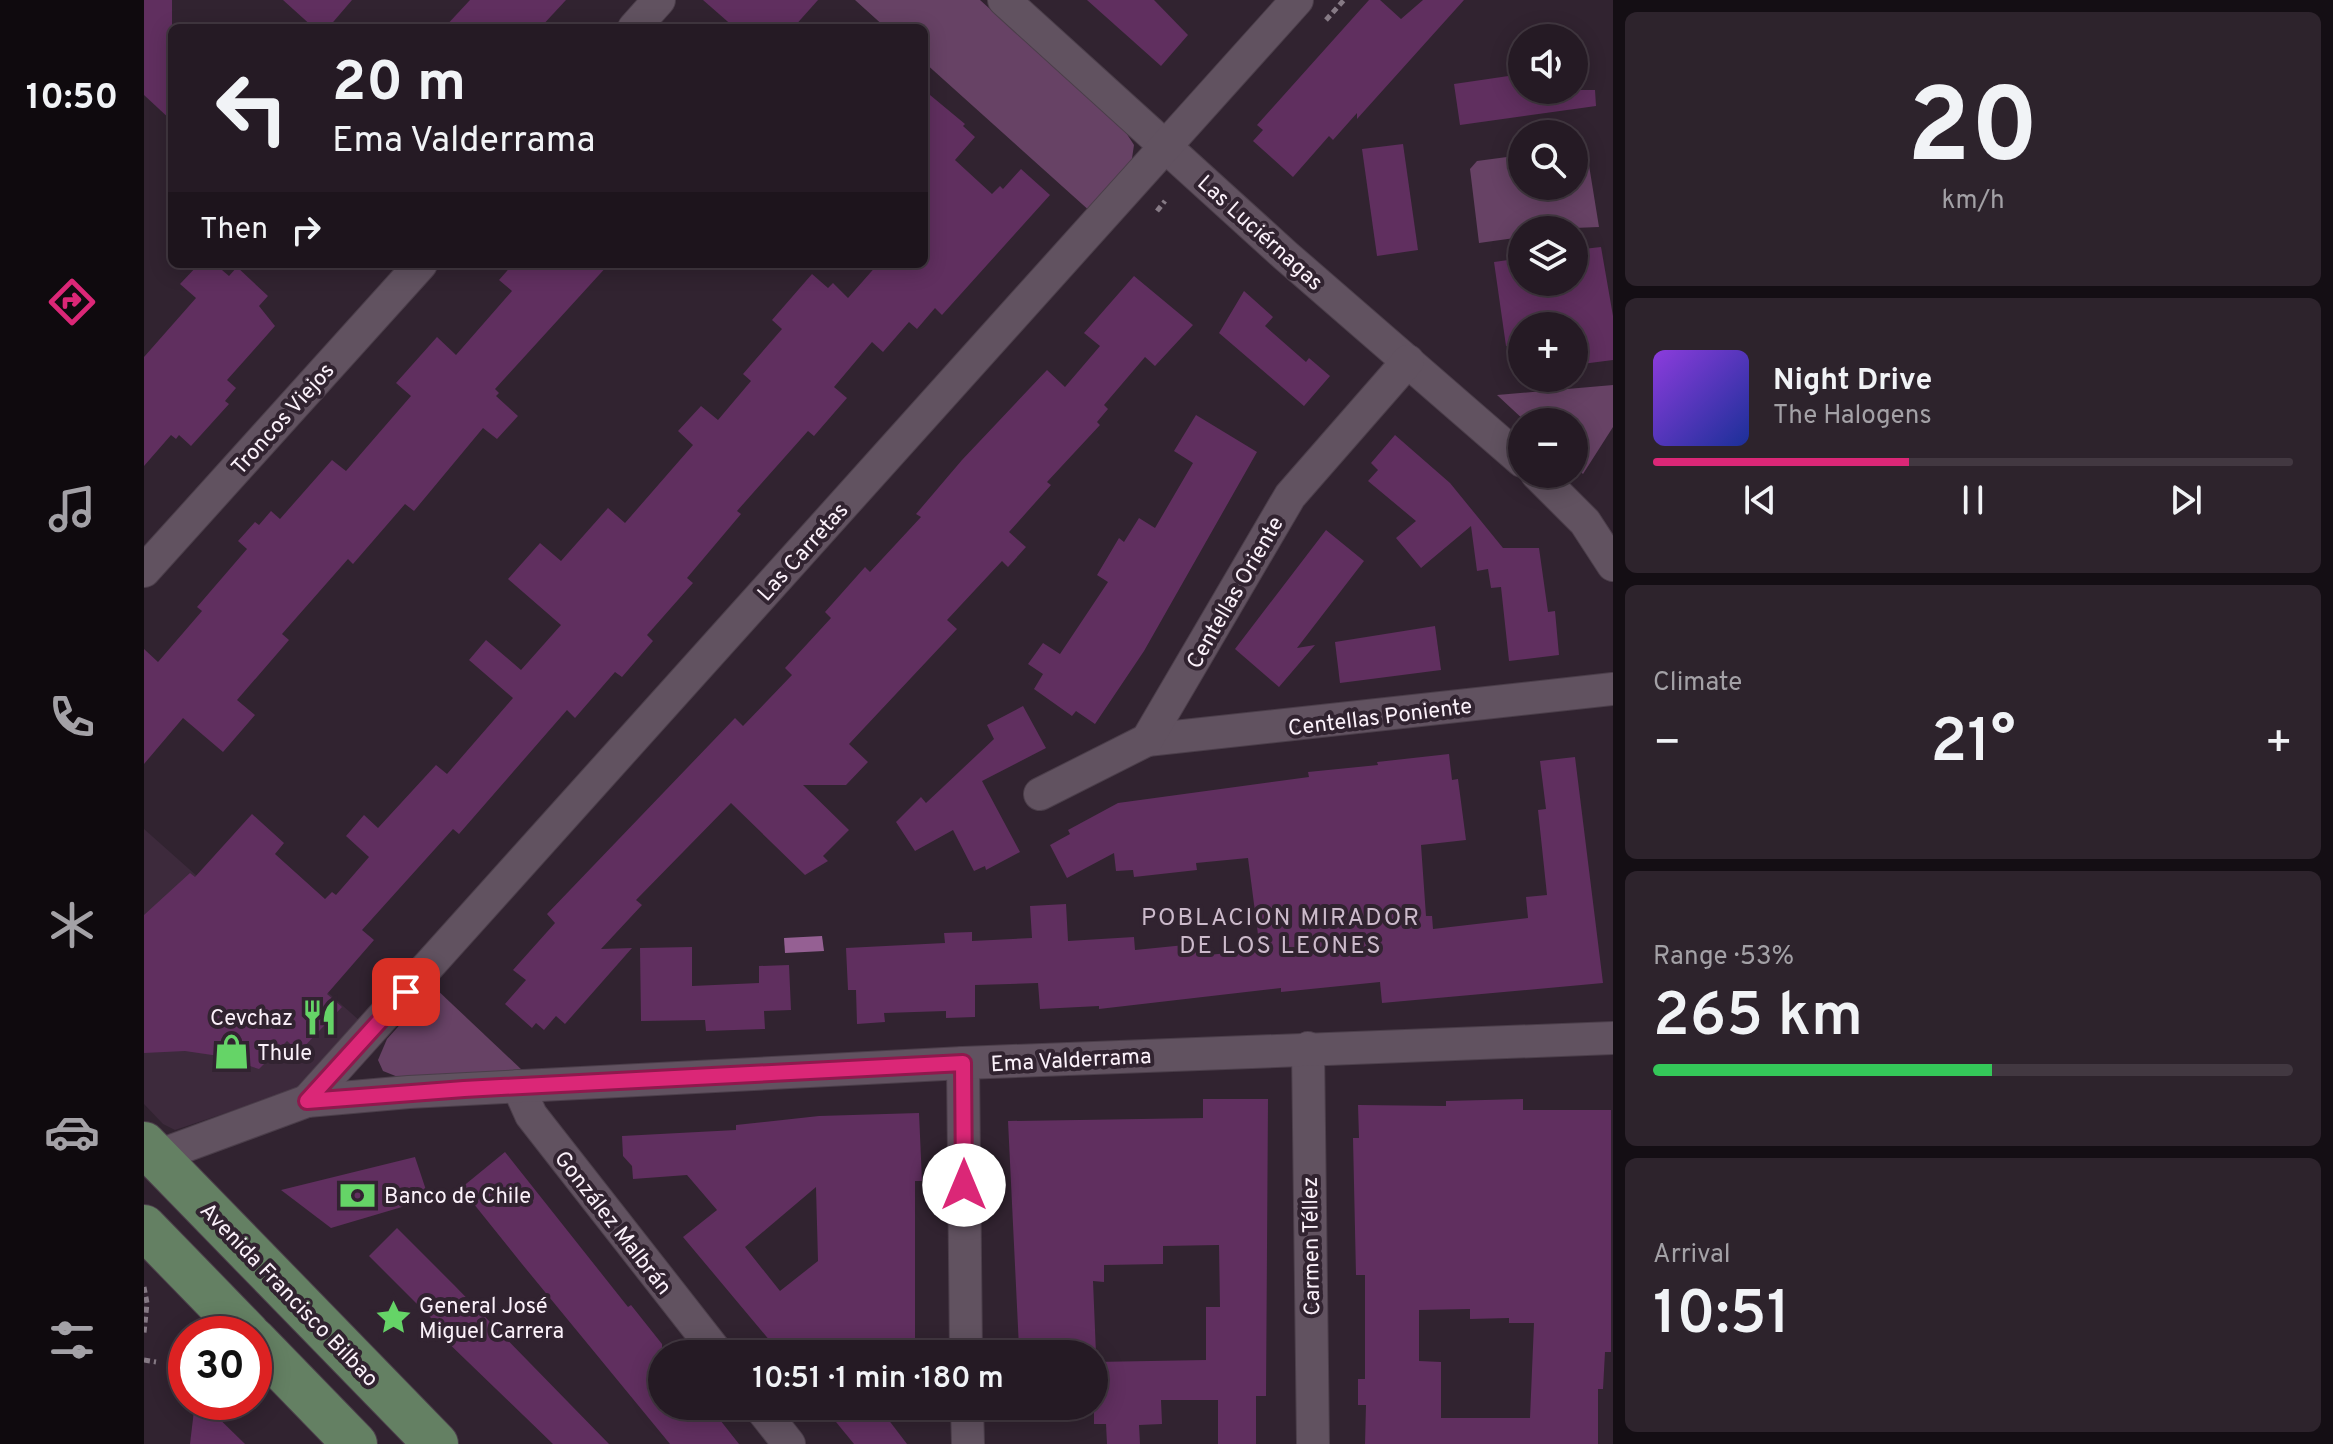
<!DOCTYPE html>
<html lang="en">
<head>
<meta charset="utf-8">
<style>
  :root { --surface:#251a24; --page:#2d232c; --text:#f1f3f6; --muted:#a3a1a6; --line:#423841; --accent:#db2777 }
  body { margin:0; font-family:Overpass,sans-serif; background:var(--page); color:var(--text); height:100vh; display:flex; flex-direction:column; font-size:30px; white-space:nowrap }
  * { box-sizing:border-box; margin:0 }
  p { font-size:26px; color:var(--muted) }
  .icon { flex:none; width:44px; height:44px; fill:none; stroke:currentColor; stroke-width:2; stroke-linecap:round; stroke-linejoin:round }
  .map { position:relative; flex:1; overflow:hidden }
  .drawer { display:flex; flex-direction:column; gap:12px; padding:12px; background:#140e14; width:720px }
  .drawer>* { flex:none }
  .guide { position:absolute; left:24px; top:24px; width:760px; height:244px; border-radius:12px; box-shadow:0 4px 20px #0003,0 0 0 2px var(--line); background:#251a24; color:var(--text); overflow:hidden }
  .buttons { position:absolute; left:1364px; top:24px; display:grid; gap:16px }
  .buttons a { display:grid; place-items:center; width:80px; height:80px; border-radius:50%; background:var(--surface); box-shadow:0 4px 20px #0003,0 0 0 2px var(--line); font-size:40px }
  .speed { position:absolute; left:24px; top:1316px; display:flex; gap:16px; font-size:40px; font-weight:700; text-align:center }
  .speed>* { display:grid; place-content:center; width:104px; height:104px; border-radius:50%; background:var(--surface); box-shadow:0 4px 20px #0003,0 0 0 2px var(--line); line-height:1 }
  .speed .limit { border:12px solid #d22; background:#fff; color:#111 }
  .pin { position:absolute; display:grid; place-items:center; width:68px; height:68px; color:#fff; margin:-34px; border-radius:16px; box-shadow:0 4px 12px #0006 }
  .me { position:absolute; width:88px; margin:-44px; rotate:0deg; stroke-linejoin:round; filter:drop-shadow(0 0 6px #0008) }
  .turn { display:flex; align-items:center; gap:28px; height:168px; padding:0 32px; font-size:36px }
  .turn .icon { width:104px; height:104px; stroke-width:2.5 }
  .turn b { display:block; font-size:56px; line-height:68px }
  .then { display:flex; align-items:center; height:76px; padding:0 32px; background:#0003; gap:16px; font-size:30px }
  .big { font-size:60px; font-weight:600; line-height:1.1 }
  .drawer .card { flex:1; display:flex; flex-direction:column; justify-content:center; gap:12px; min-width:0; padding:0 28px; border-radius:12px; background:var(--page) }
  .drawer .dial { align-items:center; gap:0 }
  .dial b { font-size:104px; line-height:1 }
  .song { display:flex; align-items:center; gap:24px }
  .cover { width:96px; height:96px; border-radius:12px; background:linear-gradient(135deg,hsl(270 70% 55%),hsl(230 70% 35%)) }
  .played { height:8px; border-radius:4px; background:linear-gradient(90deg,var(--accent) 40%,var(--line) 40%) }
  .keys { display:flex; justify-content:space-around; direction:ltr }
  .heat { display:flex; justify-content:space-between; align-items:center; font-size:44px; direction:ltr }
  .charge { height:12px; border-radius:6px; background:linear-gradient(90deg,#34c759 53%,var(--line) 0) }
  .trip { position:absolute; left:504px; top:1340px; width:460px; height:80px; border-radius:40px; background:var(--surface); box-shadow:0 4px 20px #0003,0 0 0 2px var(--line); font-weight:600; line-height:80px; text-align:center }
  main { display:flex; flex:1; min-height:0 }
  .tabs { display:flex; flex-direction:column; width:144px; justify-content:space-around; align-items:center; background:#0f0a0e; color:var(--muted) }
  .tabs .icon { width:56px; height:56px }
  .tabs .active { color:var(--accent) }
  .tabs b { font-size:36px; color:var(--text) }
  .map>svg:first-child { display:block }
</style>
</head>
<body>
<main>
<nav class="tabs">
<b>10:50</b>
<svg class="icon active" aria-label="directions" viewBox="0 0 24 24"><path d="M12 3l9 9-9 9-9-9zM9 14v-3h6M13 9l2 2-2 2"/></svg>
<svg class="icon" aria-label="music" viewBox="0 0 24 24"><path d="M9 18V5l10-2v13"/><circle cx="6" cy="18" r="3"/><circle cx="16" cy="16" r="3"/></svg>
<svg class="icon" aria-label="phone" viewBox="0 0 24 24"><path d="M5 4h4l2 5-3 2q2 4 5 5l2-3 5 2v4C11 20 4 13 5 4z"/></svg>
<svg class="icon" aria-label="climate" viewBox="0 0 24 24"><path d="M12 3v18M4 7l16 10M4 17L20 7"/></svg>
<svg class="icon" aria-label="car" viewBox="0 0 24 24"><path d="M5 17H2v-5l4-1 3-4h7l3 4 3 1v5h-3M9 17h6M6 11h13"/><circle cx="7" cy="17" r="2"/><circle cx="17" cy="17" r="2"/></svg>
<svg class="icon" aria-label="filters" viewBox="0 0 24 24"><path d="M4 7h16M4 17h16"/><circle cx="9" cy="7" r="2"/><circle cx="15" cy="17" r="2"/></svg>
</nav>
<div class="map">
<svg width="1469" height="1444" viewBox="0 0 1469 1444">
  <rect width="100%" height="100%" fill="#312330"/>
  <polygon fill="#3d2a3c" points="0,829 216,1021 153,1089 31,1130 19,1124 0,1104"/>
  <g fill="#674265">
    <polygon points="711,0 836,0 981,131 990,145 987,165 948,213 780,62 780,28 742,28"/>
    <polygon points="1430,150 1444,159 1455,227 1378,230 1378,237 1335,243 1326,169 1333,161 1378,155 1378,186 1430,186"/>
    <polygon points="1469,385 1469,427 1439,474 1430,466 1430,422 1382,422 1353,395"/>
    <polygon points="290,987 379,1071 254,1077 239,1071 234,1060 243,1039"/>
  </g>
  <polygon fill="#956093" points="678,936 680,951 641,953 640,938"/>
  <g fill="#602f5f" fill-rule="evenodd">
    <polygon points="0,0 28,0 28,121 0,95"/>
    <polygon points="139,0 208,0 184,28 170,28"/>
    <polygon points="326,0 422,0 396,28 300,28"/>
    <polygon points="559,0 674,0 649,28 591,28"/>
    <polygon points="943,0 1010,0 1044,35 1017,66"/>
    <polygon points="1225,0 1236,0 1257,19 1279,0 1320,0 1213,119 1213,113 1189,140 1185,136 1149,177 1109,141 1119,130 1113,125"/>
    <polygon points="1378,74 1378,90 1451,90 1452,106 1316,125 1310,84"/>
    <polygon points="780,90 821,124 819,126 831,137 811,160 848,194 856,186 859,189 877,169 906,195 798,315 791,308 773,329 765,322 739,352 728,342 690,387 703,398 670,436 664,431 593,511 597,514 543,578 549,583 503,635 509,641 478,677 471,672 431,718 423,710 315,834 309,829 218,930 230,940 183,994 198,1007 155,1052 143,1041 115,1069 75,1056 41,1051 0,1053 0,915 46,873 51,877 108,814 140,843 131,854 181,899 188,892 192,895 225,857 202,836 220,815 234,828 292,765 303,774 369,698 325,660 342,640 377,670 417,625 364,579 396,543 417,561 464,508 481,523 549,445 534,431 557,406 574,420 607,381 599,374 638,329 628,320 668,274 684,288 689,283 704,298 734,264 780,264"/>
    <polygon points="1259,144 1274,250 1233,256 1218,149"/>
    <polygon points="1457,247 1469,316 1469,360 1430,365 1430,326 1378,326 1378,345 1362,346 1350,262 1378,258 1378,282 1430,282 1430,250"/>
    <polygon points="55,264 71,264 85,276 93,267 124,296 115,306 131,326 83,380 92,388 81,401 85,404 47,446 35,435 32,439 27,435 0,466 0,357 52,298 36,284"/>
    <polygon points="369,264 465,264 351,389 355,393 352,396 374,416 353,439 339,428 270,511 261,504 209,564 204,559 138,634 145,640 93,700 111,715 79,752 39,718 0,764 0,649 14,662 58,611 53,607 103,549 94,541 111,522 115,525 127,511 136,519 188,460 202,471 267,396 252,383 293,337 312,355 368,291 355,280"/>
    <polygon points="990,276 1049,325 1011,366 1001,357 960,405 964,409 953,422 956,425 903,482 907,485 865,532 882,547 864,567 858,561 803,620 813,629 705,744 724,762 702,785 659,785 705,830 679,856 684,861 661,875 587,803 492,900 498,905 457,949 488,948 421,1024 412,1016 400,1030 392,1023 388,1028 361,1004 382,980 369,970 411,923 403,914 591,718 599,726 648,675 641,668 687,618 681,612 721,567 726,572 777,517 772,514 818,460 903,370 921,387 956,346 940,333"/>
    <polygon points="1100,291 1129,317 1121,326 1162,362 1165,358 1186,376 1160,406 1075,333"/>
    <polygon points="1052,415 1113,452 1000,651 951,724 932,711 928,716 890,689 899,674 884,664 899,643 916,654 964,582 953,575 975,538 980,542 995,518 1011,528 1049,463 1030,451"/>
    <polygon points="1251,435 1306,483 1359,548 1395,548 1404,612 1411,611 1415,655 1365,661 1357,587 1347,588 1344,569 1333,571 1327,526 1277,568 1252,538 1272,521 1224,481 1234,470 1227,463"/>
    <polygon points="1182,530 1220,561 1153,648 1171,645 1135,687 1091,649"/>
    <polygon points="1291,626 1297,670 1196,683 1191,642"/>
    <polygon points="879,706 902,748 838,781 876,852 842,870 841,866 830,871 809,830 771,851 752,822 777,797 782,803 850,739 843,725"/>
    <polygon points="1305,754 1308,780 1314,779 1322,840 1277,845 1282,916 1288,916 1289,929 1384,918 1382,897 1403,895 1394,810 1402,809 1396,761 1431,757 1459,983 1238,1003 1236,982 1137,992 1137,988 955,1009 955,1006 896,1009 894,983 831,985 831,1017 802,1018 802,1011 740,1013 741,1022 713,1024 712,990 704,990 702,948 801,943 800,933 828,932 828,941 888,938 886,906 922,904 924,941 990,937 991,950 1051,944 1053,956 1116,950 1104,858 1052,863 1053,870 990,877 989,870 972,871 970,853 923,878 906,845 926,834 924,830 974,803 1165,777 1164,772 1234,765 1233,762"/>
    <polygon points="548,947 548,986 615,983 615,966 645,965 647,1010 620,1011 621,1029 562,1031 561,1020 497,1021 496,948"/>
    <polygon points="1059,1099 1124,1099 1122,1396 1112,1396 1112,1444 1074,1444 1074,1400 1017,1400 1018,1424 995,1425 996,1444 963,1444 962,1424 950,1424 950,1362 1062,1360 1062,1307 1076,1307 1075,1245 1019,1246 1019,1264 960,1265 960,1282 949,1281 952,1354 884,1354 884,1348 875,1348 864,1121 1059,1118"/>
    <path d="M1379,1099V1110H1467V1352H1461L1459,1389H1454V1444H1221L1222,1405H1214V1379H1221V1275H1212L1209,1138H1215L1214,1105L1302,1106V1101ZM1326,1309V1319L1365,1318V1323H1390L1386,1418H1297V1362L1275,1361V1310Z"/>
    <path d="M775,1113L778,1181H771V1338L730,1339L731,1349L637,1354L539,1237L573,1210L543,1175L489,1179L488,1166L479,1156L478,1136L592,1130V1125L675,1116ZM672,1187L674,1261L636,1291L601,1247Z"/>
    <polygon points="361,1152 484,1307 487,1305 518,1344 518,1406 565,1406 595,1444 526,1444 378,1264 317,1188"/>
    <polygon points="271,1157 285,1199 187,1228 137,1190"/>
    <polygon points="253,1228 310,1285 465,1444 409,1444 295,1334 299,1330 225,1256"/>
    <polygon points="51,1402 58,1402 101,1444 46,1444"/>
    <polygon points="679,1406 734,1406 763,1444 710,1444"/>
  </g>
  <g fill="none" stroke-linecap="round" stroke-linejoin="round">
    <defs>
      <g id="street">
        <polyline points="860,0 1142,256 1378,461"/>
        <polyline points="490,28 515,0"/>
        <polyline points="1393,474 1441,522 1469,565"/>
        <polyline points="0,571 277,264"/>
        <polyline points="1003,740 1469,689"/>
        <polyline points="896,794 1003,740 1146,496 1264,361"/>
        <polyline points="1164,1048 1169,1444"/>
        <polyline points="819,1063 822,1354"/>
        <polyline points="374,1086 387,1115 574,1354"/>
        <polyline points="163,1101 1153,0"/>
        <polyline points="11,1157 163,1101 265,1092 819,1063 1469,1038"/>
        <polyline points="615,1406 645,1444"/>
        <polyline points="823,1406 824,1444"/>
      </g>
      <g id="primary">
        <polyline points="0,1144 292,1444"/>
        <polyline points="0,1227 104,1334"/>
        <polyline points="110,1340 211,1444"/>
      </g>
    </defs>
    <use href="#street" stroke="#4b3e4a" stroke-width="34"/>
    <use href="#primary" stroke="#4b3e4a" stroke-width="46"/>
    <g stroke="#867a85" stroke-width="5" stroke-dasharray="6 4" stroke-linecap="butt">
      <polyline points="1182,20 1200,0"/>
      <polyline points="1013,211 1021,201"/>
      <polyline points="0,1287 3,1303 0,1333"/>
      <polyline points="0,1360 12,1362"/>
    </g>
    <use href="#street" stroke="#615260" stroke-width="32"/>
    <use href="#primary" stroke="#648063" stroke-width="44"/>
  </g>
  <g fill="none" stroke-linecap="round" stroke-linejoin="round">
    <defs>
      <polyline id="route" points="262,992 163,1101 320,1089 819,1063 820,1185"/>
    </defs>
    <use href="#route" stroke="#8e194d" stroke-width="20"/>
    <use href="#route" stroke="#db2777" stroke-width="14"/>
  </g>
  <defs>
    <symbol id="restaurant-bare" viewBox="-9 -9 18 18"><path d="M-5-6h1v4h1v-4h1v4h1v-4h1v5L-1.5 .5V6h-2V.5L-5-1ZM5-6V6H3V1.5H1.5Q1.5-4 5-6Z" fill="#65d467" stroke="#312330" stroke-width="2.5" paint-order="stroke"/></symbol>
    <symbol id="shop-bare" viewBox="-9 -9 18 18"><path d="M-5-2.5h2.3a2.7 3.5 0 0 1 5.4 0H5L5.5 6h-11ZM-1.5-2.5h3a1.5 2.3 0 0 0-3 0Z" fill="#65d467" stroke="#312330" stroke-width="2.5" paint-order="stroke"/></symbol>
    <symbol id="bank-bare" viewBox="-9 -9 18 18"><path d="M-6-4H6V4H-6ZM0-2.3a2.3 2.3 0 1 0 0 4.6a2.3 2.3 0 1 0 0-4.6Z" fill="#65d467" stroke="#312330" stroke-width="2.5" paint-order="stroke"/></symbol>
    <symbol id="sight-bare" viewBox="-9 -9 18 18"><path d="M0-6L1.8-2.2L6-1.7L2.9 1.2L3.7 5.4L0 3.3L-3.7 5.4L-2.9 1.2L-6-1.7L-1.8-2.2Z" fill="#65d467" stroke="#312330" stroke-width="2.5" paint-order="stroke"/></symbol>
  </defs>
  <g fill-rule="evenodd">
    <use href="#restaurant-bare" x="150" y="992" width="51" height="51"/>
    <use href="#shop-bare" x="62" y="1026" width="51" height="51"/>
    <use href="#bank-bare" x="188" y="1170" width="51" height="51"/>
    <use href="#sight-bare" x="224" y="1292" width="51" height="51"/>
  </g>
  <g text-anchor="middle" stroke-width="8" stroke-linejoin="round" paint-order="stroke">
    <g font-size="22" fill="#fbf1fa" stroke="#312330">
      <text transform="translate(1117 232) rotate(42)" y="8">Las Luciérnagas</text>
      <text transform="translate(138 418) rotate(-48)" y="8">Troncos Viejos</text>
      <text transform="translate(658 551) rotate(-48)" y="8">Las Carretas</text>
      <text transform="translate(1090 592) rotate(-60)" y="8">Centellas Oriente</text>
      <text transform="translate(1236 716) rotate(-7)" y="8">Centellas Poniente</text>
      <text transform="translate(927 1059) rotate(-3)" y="8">Ema Valderrama</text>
      <text transform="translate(470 1222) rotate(52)" y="8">González Malbrán</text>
      <text transform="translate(1166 1246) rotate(-91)" y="8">Carmen Téllez</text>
      <text transform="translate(146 1294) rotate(46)" y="8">Avenida Francisco Bilbao</text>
    </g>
    <g font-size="22" fill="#fbf1fa" stroke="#312330" text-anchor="start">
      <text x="149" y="1025" text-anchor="end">Cevchaz</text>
      <text x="113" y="1060">Thule</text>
      <text x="240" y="1203">Banco de Chile</text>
      <text x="275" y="1313">General José<tspan x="275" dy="25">Miguel Carrera</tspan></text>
    </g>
    <g font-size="24" letter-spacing="2" fill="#ccbacb" stroke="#312330">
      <text x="1137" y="925">POBLACION MIRADOR<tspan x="1137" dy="28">DE LOS LEONES</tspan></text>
    </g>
  </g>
</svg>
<div class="buttons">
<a><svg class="icon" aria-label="sound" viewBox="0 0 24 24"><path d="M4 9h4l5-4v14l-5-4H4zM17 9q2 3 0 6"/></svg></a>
<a><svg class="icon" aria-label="search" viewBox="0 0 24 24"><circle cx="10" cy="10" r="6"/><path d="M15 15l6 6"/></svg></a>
<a><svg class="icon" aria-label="layers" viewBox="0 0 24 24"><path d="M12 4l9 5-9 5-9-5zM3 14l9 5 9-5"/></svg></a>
<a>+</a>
<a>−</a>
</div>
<div class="speed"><div class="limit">30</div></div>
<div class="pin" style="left:262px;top:992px;background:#d93025"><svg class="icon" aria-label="arrive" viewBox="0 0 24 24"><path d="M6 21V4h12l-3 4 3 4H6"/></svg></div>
<svg class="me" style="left:820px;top:1185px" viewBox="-20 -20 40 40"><circle r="19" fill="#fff"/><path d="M0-13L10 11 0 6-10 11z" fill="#db2777"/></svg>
<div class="trip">10:51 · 1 min · 180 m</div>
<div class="guide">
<div class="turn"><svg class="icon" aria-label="left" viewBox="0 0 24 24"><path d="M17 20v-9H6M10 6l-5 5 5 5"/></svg><div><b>20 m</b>Ema Valderrama</div></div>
<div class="then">Then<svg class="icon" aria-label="right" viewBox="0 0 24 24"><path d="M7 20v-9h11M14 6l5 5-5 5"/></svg></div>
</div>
</div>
<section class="drawer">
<div class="card dial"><b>20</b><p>km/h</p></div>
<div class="card">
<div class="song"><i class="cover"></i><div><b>Night Drive</b><p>The Halogens</p></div></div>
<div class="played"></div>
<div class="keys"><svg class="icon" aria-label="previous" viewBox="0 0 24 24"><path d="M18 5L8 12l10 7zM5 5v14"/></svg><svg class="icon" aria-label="pause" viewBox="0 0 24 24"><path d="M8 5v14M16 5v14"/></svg><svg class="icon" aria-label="next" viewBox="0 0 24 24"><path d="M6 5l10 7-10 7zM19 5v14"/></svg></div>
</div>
<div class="card"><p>Climate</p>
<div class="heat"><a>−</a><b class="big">21°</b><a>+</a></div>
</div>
<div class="card"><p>Range · 53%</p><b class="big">265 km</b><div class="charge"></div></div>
<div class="card"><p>Arrival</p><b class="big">10:51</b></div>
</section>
</main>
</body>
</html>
